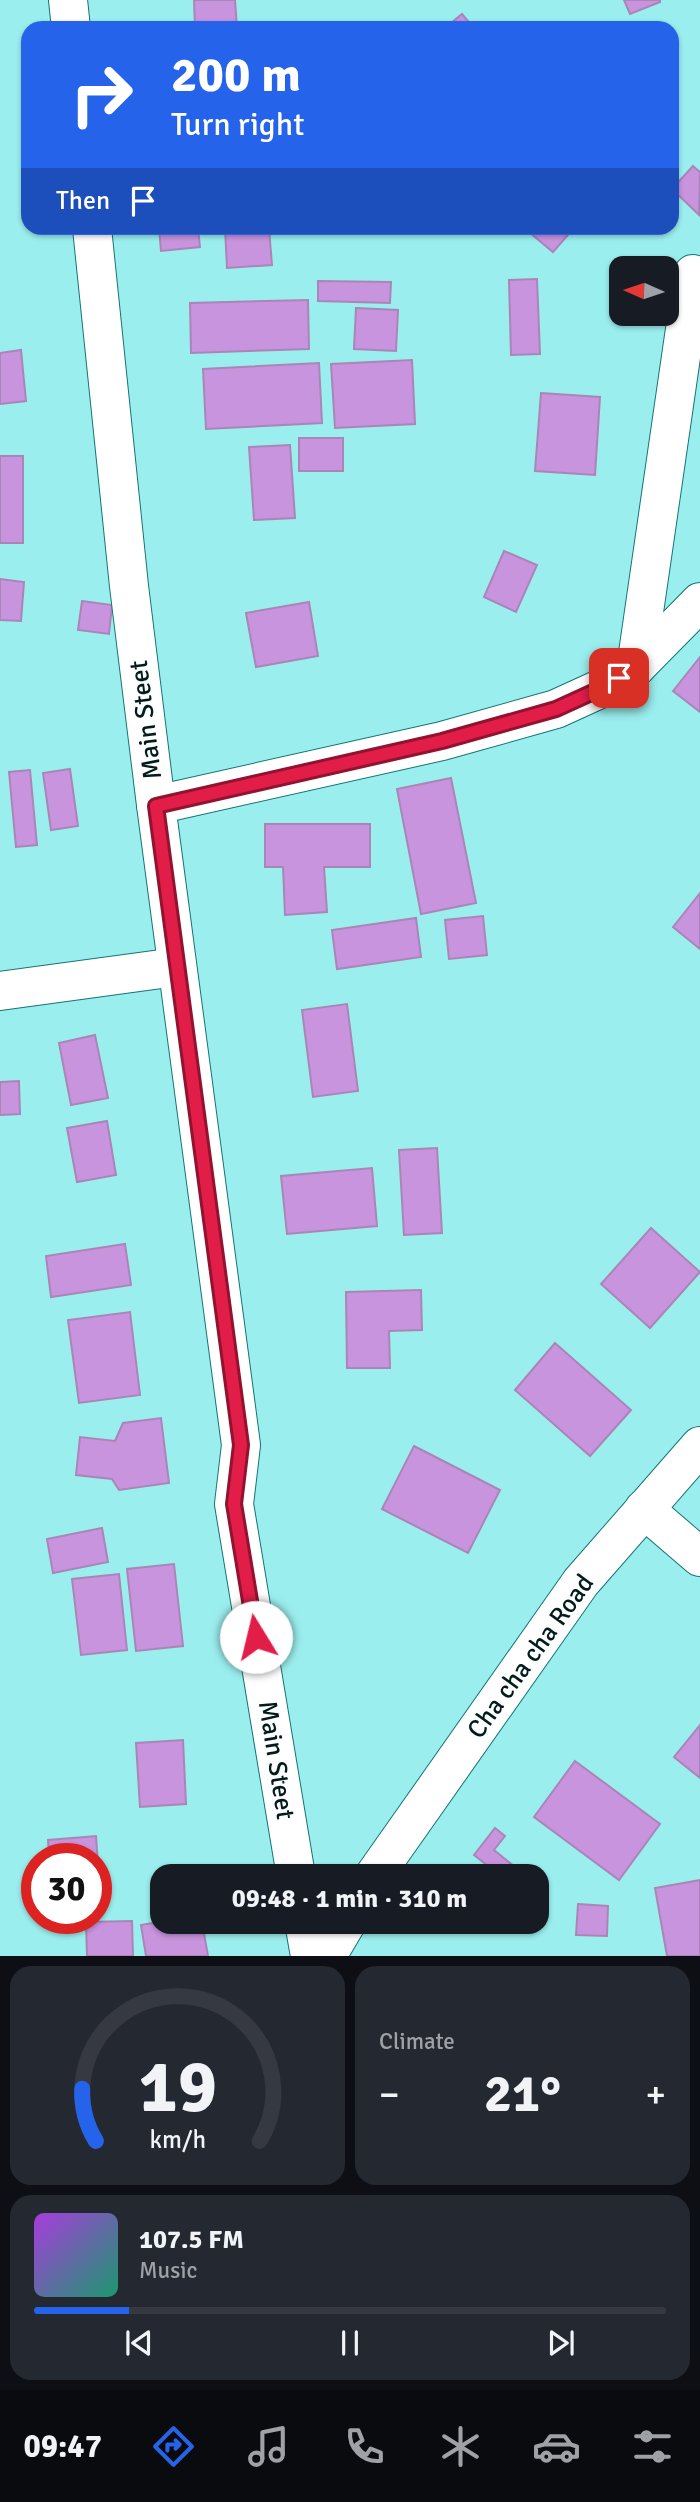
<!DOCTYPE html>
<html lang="en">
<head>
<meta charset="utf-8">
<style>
  :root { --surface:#171b24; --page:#242831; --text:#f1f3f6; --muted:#9ea1a6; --line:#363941; --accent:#2563eb }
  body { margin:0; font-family:Signika,sans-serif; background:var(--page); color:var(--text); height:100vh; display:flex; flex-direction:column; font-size:26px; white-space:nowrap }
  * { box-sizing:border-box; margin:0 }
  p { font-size:23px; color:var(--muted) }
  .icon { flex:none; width:38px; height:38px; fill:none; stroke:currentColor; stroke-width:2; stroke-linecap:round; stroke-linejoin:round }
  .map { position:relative; height:1956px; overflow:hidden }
  .panel { display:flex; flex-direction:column; gap:10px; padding:10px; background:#0d0f14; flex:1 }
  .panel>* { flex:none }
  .banner { position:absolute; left:21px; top:21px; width:658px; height:214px; border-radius:21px; box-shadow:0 2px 5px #0004; background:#2563eb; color:#fff; overflow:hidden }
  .needle { width:46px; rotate:273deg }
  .buttons { position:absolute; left:609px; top:256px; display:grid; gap:14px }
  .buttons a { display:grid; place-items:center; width:70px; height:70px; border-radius:14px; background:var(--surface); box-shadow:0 2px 5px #0004; font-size:35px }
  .speed { position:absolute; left:21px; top:1843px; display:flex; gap:14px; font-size:35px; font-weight:700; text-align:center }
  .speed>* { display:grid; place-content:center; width:91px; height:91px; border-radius:50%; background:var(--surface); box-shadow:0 2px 5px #0004; line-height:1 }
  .speed .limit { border:10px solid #d22; background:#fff; color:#111 }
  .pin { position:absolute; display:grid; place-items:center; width:60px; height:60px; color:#fff; margin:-30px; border-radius:14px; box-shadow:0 4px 10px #0006 }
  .me { position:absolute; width:77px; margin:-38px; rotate:351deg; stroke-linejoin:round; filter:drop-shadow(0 0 5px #0008) }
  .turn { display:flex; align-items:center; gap:24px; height:147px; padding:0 35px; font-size:32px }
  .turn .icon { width:91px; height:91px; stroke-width:2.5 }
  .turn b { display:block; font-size:49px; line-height:60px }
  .then { display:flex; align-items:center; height:66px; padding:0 35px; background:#0003; gap:14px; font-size:26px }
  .big { font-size:52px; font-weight:700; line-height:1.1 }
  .panel .card { flex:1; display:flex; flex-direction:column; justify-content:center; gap:10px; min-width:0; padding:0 24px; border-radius:21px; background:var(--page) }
  .panel .dial { align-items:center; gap:0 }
  .dial svg { height:182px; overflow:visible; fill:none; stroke:var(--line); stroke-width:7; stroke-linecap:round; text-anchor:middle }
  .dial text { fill:var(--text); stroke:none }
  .song { display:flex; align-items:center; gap:21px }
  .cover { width:84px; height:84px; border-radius:10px; background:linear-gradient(135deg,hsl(280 70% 55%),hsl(160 70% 35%)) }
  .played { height:7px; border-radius:4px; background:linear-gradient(90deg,var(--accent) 15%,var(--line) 15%) }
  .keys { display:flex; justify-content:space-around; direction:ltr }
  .heat { display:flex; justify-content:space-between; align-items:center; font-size:38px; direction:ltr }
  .panel .tiles { flex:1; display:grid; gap:10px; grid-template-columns:1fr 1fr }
  .card:last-child { grid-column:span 2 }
  .trip { position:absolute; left:150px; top:1864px; width:399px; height:70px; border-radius:21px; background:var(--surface); box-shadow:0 2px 5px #0004; font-weight:700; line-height:70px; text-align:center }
  .menu { display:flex; height:112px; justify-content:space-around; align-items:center; background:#090b0e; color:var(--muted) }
  .menu .icon { width:49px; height:49px }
  .menu .selected { color:var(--accent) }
  .menu b { font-size:32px; color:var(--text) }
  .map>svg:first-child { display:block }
</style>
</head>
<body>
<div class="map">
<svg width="700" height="1956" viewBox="0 0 700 1956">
  <rect width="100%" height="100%" fill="#9beeee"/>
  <g fill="#c894dd" stroke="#a986b7" stroke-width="2">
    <polygon points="194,0 235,0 237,28 195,28"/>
    <polygon points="624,0 660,0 660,2 630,14"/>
    <polygon points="462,14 474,28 445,28"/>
    <polygon points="693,166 700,172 699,215 672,189"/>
    <polygon points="159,228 198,228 200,247 161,251"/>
    <polygon points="225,228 269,228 272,265 227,268"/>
    <polygon points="524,228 574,228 553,252"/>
    <polygon points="537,279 540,354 511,355 509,280"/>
    <polygon points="318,281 391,282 390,303 318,301"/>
    <polygon points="308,300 309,349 191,353 190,303"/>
    <polygon points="356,308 398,310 396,351 354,349"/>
    <polygon points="21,350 26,401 0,404 0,353"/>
    <polygon points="412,360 415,424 335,428 331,364"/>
    <polygon points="319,363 322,423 206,429 203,369"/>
    <polygon points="541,393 600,397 595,475 535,471"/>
    <rect x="299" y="438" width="44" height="33"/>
    <polygon points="290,445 295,518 254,520 249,447"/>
    <rect x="0" y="456" width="23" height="87"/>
    <polygon points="504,551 537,565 516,612 484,597"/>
    <polygon points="0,579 24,582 21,621 0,620"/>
    <polygon points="82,601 112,605 109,634 78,630"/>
    <polygon points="309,602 318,656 256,667 246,613"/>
    <polygon points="700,657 700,712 673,691"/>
    <polygon points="70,769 78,826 51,830 43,773"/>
    <polygon points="30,770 37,845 16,847 9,772"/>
    <polygon points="451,778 476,903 421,914 397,789"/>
    <polygon points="265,824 370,824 370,867 324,867 327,912 285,915 283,867 265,867"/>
    <polygon points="700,893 700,949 673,927"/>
    <polygon points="483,916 487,955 449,959 445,920"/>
    <polygon points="416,918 421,957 337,969 332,930"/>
    <polygon points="347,1004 358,1091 313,1097 302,1010"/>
    <polygon points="95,1035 108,1098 71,1105 59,1043"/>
    <polygon points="19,1081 20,1114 0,1115 0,1082"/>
    <polygon points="107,1121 116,1175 77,1182 67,1128"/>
    <polygon points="437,1148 442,1233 404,1235 399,1150"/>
    <polygon points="372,1168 377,1226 287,1234 281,1176"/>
    <polygon points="651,1228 700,1272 650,1328 601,1284"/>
    <polygon points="125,1244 131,1285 51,1297 46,1256"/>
    <polygon points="421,1290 422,1330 389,1331 390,1368 347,1368 346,1292"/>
    <polygon points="130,1312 140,1395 79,1403 68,1320"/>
    <polygon points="555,1343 631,1410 590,1456 515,1390"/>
    <polygon points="161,1418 169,1483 119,1490 112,1479 76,1475 80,1437 115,1441 123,1423"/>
    <polygon points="414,1446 500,1490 468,1553 382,1509"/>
    <polygon points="102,1528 108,1562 53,1573 47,1539"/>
    <polygon points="174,1564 183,1646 136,1651 127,1569"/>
    <polygon points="119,1574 127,1650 81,1655 72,1579"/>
    <polygon points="700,1725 700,1778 674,1757"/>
    <polygon points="183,1740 186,1804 140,1807 136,1743"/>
    <polygon points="575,1761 660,1824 619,1880 534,1817"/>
    <polygon points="495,1828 505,1836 494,1850 526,1876 501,1876 474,1855"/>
    <polygon points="96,1836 101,1907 96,1908 96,1858 49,1858 48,1840"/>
    <polygon points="700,1880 700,1956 667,1956 655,1888"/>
    <polygon points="578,1904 608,1906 607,1936 576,1935"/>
    <polygon points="132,1921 133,1956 87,1956 86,1922"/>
    <polygon points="163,1921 202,1922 208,1956 146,1956 141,1925"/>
  </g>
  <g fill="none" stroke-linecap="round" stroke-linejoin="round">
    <defs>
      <g id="minor">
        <polyline points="68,0 71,28"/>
        <polyline points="92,228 129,586 156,805 241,1445 234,1504 296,1876"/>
        <polyline points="636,667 700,602"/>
        <polyline points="156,805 442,741 556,709 602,688 636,667 693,274"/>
        <polyline points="0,991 176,967"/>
        <polyline points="644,1509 700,1557"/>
        <polyline points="374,1876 581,1582 700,1446"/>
        <polyline points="304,1922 310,1956"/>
        <polyline points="327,1956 347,1922"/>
      </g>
    </defs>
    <use href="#minor" stroke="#157475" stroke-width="40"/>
    <use href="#minor" stroke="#fff" stroke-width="38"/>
  </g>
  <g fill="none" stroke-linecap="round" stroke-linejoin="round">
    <defs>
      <polyline id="route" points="256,1637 234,1504 241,1445 156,806 442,741 556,709 602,688 619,678"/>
    </defs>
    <use href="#route" stroke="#92132f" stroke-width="18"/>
    <use href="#route" stroke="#e11d48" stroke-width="12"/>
  </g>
  <g text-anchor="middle" stroke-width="6" stroke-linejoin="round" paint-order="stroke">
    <g font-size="26" fill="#021c1c" stroke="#fefefe">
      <text transform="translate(145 720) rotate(-97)" y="9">Main Steet</text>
      <text transform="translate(530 1656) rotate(-54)" y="9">Cha cha cha Road</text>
      <text transform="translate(277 1760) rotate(81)" y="9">Main Steet</text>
    </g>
  </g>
</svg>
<div class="buttons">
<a><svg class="needle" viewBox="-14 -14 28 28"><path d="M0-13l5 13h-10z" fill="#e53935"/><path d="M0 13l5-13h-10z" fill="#9ea1a6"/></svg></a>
</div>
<div class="speed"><div class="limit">30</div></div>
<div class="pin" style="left:619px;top:678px;background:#d93025"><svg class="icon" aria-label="arrive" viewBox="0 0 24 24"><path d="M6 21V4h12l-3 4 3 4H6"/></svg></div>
<svg class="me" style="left:256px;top:1637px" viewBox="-20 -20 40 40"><circle r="19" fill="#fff"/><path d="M0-13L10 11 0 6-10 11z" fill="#e11d48"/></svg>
<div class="trip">09:48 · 1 min · 310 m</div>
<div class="banner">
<div class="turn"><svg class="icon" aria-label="right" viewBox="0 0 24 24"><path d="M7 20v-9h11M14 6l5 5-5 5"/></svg><div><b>200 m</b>Turn right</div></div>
<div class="then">Then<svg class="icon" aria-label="arrive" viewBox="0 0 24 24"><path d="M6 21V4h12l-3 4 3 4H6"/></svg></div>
</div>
</div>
<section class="panel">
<div class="tiles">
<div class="card dial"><svg viewBox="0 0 100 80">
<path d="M14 69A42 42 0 1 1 86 69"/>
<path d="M14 69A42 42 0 0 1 8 46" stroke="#2563eb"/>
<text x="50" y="56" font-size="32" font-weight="700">19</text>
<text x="50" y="72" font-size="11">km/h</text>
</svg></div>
<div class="card"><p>Climate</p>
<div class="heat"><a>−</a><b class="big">21°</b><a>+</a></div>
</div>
<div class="card">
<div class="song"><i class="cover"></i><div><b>107.5 FM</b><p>Music</p></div></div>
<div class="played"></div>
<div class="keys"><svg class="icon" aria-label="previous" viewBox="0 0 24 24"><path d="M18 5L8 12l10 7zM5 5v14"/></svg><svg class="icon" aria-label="pause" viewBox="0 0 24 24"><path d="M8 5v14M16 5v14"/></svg><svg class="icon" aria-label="next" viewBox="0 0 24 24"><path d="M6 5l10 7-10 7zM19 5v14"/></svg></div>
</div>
</div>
</section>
<nav class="menu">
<b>09:47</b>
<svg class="icon selected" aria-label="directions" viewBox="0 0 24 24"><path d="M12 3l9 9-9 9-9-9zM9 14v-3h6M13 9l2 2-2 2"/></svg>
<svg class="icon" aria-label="music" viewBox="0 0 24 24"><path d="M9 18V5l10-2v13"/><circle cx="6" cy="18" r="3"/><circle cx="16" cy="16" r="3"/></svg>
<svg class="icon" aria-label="phone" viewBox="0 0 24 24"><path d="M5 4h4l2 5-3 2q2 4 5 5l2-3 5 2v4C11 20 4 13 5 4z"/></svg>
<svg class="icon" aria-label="climate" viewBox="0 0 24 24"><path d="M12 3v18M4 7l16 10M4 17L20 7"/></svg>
<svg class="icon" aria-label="car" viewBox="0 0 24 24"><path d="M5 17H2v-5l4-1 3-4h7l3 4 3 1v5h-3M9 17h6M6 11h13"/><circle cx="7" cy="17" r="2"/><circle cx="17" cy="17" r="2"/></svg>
<svg class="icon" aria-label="filters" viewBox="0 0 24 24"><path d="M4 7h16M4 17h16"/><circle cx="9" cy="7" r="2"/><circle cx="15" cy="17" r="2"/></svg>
</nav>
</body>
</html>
